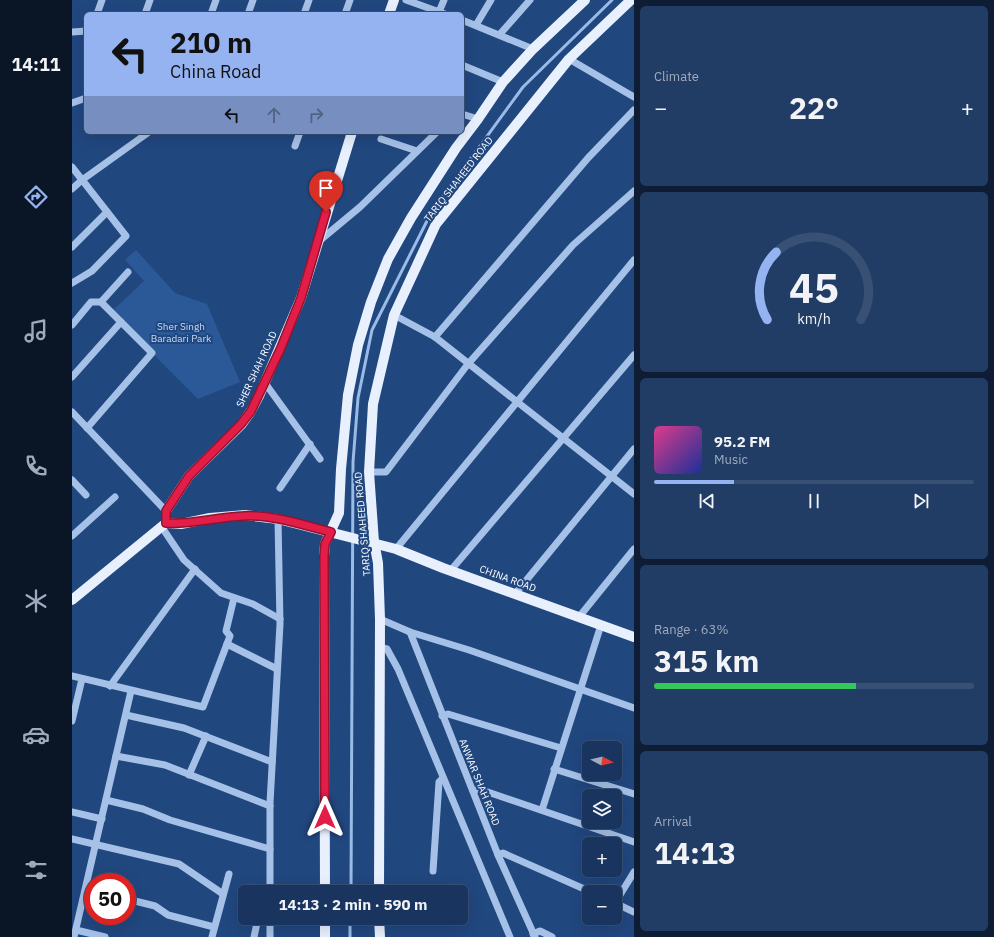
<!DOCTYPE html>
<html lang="en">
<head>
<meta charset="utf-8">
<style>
  :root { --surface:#19355f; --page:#223d65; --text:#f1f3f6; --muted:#9fabbd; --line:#375074; --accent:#95b2f1 }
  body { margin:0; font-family:"IBM Plex Sans",sans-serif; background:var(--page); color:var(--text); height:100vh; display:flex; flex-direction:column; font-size:15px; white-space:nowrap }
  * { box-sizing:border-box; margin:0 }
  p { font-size:13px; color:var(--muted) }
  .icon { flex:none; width:22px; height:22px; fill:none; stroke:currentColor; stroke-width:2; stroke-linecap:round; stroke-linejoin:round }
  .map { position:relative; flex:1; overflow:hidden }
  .drawer { display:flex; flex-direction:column; gap:6px; padding:6px; background:#0e1d34; width:360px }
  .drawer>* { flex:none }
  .top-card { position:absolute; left:12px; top:12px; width:380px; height:122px; border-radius:6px; box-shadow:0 4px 16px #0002,0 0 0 1px var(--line); background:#95b2f1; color:#111; overflow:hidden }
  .needle { width:26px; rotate:97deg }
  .buttons { position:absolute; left:510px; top:741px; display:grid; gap:8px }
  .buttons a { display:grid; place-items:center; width:40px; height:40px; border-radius:6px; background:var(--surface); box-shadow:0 4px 16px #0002,0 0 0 1px var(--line); font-size:20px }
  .speed { position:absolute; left:12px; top:873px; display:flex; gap:8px; font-size:20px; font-weight:700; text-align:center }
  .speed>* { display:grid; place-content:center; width:52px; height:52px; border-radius:50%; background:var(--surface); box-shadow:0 4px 16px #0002,0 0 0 1px var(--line); line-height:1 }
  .speed .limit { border:6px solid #d22; background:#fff; color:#111 }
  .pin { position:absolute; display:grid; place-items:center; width:34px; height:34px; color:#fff; margin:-41px -17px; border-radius:50% 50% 50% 0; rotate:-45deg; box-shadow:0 0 4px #0007 }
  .pin .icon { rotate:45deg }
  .me { position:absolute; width:44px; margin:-22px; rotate:0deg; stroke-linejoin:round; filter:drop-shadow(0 0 3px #0008) }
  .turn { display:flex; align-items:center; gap:14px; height:84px; padding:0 20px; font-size:18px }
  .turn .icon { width:52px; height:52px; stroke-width:2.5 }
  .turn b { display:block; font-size:28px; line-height:34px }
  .lanes { display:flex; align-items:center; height:38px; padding:0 20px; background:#0003; justify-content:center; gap:20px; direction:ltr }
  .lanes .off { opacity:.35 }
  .big { font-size:30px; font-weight:700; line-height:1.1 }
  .drawer .widget { flex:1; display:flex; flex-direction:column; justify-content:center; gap:6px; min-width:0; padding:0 14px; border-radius:6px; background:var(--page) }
  .drawer .dial { align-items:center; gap:0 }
  .dial svg { height:104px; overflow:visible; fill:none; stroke:var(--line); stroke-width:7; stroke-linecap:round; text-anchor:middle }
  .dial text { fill:var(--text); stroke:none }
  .song { display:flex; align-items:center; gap:12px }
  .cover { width:48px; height:48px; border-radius:6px; background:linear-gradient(135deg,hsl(330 70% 55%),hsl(230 70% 35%)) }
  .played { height:4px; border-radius:2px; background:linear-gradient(90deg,var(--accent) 25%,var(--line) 25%) }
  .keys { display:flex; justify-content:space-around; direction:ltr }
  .heat { display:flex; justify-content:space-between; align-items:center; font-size:22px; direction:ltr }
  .charge { height:6px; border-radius:3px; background:linear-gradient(90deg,#34c759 63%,var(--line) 0) }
  .trip { position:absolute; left:166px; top:885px; width:230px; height:40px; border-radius:6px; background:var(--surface); box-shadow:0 4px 16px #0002,0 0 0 1px var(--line); font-weight:700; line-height:40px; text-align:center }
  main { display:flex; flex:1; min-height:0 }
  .tab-bar { display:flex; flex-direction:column; width:72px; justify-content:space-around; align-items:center; background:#0a1526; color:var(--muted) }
  .tab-bar .icon { width:28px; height:28px }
  .tab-bar .on { color:var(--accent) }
  .tab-bar b { font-size:18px; color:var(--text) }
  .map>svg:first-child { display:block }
</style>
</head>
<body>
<main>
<nav class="tab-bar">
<b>14:11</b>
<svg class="icon on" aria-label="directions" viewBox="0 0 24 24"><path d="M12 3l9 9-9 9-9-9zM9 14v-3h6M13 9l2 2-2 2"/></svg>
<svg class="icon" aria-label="music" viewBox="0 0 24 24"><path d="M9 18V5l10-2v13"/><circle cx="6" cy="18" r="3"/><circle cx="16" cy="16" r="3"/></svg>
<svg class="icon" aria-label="phone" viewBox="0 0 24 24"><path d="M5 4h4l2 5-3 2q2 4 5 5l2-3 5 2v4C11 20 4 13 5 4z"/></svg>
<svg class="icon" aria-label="climate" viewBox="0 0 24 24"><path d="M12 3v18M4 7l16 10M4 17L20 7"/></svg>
<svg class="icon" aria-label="car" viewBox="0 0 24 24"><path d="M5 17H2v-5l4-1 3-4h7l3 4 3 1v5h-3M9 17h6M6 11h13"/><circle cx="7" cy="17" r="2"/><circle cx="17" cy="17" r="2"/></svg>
<svg class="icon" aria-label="filters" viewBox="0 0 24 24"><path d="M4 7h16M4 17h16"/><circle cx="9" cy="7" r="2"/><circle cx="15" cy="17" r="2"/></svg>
</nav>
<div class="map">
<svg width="562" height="937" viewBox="0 0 562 937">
  <rect width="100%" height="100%" fill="#21477f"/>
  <polygon fill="#2b5897" points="64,250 103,293 135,304 168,382 126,399 39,312 72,281 53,260"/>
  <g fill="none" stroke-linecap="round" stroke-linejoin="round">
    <g stroke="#9abbe8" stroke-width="3">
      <polyline points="279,892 281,462 286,398 300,330 359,213 451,87 540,0"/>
      <polyline points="278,937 278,918"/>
    </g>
    <g stroke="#a6c1e7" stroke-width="7">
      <polyline points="334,0 373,14"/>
      <polyline points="25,14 30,0"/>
      <polyline points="73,14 78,0"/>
      <polyline points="139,14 144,0"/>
      <polyline points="176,14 181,0"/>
      <polyline points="232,14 237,0"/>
      <polyline points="273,14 278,0"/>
      <polyline points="366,14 372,0"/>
      <polyline points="390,20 461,49"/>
      <polyline points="404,25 419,0"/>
      <polyline points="0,32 14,31"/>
      <polyline points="428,34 458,0"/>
      <polyline points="497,59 562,97"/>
      <polyline points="390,65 431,82"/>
      <polyline points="0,103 14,98"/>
      <polyline points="390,114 406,119"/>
      <polyline points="309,139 345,151"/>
      <polyline points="223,146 228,132"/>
      <polyline points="0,167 54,236 20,271 0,283"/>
      <polyline points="0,189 10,180 77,132"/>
      <polyline points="246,242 288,207 365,132"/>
      <polyline points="0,247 35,212"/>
      <polyline points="322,315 363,337 562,494"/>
      <polyline points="0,325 19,302 29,302"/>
      <polyline points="363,337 516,158 562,110"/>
      <polyline points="0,377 49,322"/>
      <polyline points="193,383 248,459"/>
      <polyline points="0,412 94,511"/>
      <polyline points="15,428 80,353 29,302 56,272"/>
      <polyline points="297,472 314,472 396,364 501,245 562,191"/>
      <polyline points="0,480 14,495"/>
      <polyline points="208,488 238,444"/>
      <polyline points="89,526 112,560 149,593 181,604 208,619"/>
      <polyline points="0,536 43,497"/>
      <polyline points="324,549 562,260"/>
      <polyline points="379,570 562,355"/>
      <polyline points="443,594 562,449"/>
      <polyline points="507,617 562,549"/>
      <polyline points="308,619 338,632 397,650 562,708"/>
      <polyline points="338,632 426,855 463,937"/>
      <polyline points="155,644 205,669"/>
      <polyline points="307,647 315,649 326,669 438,937"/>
      <polyline points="0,676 131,707 158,636 154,631 162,598"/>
      <polyline points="38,686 123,569"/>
      <polyline points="54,715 112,728 200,762"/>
      <polyline points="370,716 376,714 489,748"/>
      <polyline points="0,721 10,679"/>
      <polyline points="44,756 93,765 198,806"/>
      <polyline points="482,769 562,794"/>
      <polyline points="117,775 134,736"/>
      <polyline points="401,791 407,789 562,842"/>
      <polyline points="34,800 71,809 98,820 198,849"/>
      <polyline points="470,810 529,625"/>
      <polyline points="0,812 30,819"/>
      <polyline points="0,839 107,864 151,894"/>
      <polyline points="426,855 431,853 519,892"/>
      <polyline points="361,871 367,782 371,778"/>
      <polyline points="198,892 198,803 208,624 206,519"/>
      <polyline points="55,899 83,906 96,915 142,927"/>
      <polyline points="543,903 562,872"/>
      <polyline points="543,903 562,912"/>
      <polyline points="198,918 198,937"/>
      <polyline points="4,930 33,937"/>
      <polyline points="461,934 468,931 480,937"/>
      <polyline points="2,937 59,691"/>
      <polyline points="140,937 157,874"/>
      <polyline points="182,937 186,918"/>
    </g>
    <g stroke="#e8effd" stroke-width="10">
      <polyline points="317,14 322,0"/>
      <polyline points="94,523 109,524 138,518 173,515 206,519 324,549 371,568 562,637"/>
      <polyline points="94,523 94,511 117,476 169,425 179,411 187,396 229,298 280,132"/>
      <polyline points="0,600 94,523"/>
      <polyline points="253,892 252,556 253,544 267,513 269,469 276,395 286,345 299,302 316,259 339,218 384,148 406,119 431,82 461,49 513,0"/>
      <polyline points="307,892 308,619 306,563 302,542 297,472 301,404 322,315 364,224 497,59 559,0"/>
      <polyline points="253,918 253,937"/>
      <polyline points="307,918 308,937"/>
    </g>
  </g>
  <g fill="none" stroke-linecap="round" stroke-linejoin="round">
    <defs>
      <path id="route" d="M253,817L252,556L253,544L259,532C231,525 200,514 171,516C145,517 119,525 94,523V511L117,476L169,424L179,411L208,350L229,298L254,212"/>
    </defs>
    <use href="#route" stroke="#92132f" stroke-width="10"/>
    <use href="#route" stroke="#e11d48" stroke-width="7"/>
  </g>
  <g text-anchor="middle" stroke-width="4" stroke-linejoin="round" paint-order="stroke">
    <g font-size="10" fill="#fff" stroke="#21477f">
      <text transform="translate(386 179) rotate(-52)" y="4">TARIQ SHAHEED ROAD</text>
      <text transform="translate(184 369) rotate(-65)" y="4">SHER SHAH ROAD</text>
      <text transform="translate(290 524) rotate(-95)" y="4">TARIQ SHAHEED ROAD</text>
      <text transform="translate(436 578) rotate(20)" y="4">CHINA ROAD</text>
      <text transform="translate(408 782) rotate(68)" y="4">ANWAR SHAH ROAD</text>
    </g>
    <g font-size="10" fill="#cadcf5" stroke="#21477f">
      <text x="109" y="330">Sher Singh<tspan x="109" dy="12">Baradari Park</tspan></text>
    </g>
  </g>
</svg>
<div class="buttons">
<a><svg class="needle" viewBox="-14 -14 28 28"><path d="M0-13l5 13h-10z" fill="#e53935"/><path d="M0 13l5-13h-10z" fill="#9fabbd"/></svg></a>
<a><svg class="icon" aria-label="layers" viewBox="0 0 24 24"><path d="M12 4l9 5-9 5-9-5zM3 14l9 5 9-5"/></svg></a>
<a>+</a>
<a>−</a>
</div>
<div class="speed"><div class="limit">50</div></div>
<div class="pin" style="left:254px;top:212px;background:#d93025"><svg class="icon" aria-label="arrive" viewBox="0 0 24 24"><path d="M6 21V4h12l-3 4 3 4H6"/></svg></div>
<svg class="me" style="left:253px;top:817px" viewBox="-20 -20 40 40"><path d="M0-17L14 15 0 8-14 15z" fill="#e11d48" stroke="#fff" stroke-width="4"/></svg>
<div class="trip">14:13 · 2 min · 590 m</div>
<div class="top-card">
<div class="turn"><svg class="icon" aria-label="left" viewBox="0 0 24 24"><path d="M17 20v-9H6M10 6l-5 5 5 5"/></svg><div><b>210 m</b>China Road</div></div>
<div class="lanes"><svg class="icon" aria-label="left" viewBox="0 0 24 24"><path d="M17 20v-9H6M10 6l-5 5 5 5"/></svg><svg class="icon off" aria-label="ahead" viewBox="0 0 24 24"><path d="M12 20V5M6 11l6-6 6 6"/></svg><svg class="icon off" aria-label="right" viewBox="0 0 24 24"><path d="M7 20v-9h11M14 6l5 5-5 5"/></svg></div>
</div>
</div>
<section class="drawer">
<div class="widget"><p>Climate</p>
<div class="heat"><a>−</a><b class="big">22°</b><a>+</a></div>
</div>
<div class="widget dial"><svg viewBox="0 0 100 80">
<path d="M14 69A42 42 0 1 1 86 69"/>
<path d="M14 69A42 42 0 0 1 21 17" stroke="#95b2f1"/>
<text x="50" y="56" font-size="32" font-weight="700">45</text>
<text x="50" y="72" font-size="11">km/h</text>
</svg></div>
<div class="widget">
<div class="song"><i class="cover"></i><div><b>95.2 FM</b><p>Music</p></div></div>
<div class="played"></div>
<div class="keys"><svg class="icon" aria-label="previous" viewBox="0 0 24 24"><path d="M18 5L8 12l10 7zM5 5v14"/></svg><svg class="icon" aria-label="pause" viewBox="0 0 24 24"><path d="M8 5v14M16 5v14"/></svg><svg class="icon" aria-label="next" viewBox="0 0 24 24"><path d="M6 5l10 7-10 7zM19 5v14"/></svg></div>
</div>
<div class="widget"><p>Range · 63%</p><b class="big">315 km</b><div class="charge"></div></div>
<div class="widget"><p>Arrival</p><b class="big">14:13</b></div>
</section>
</main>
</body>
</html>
